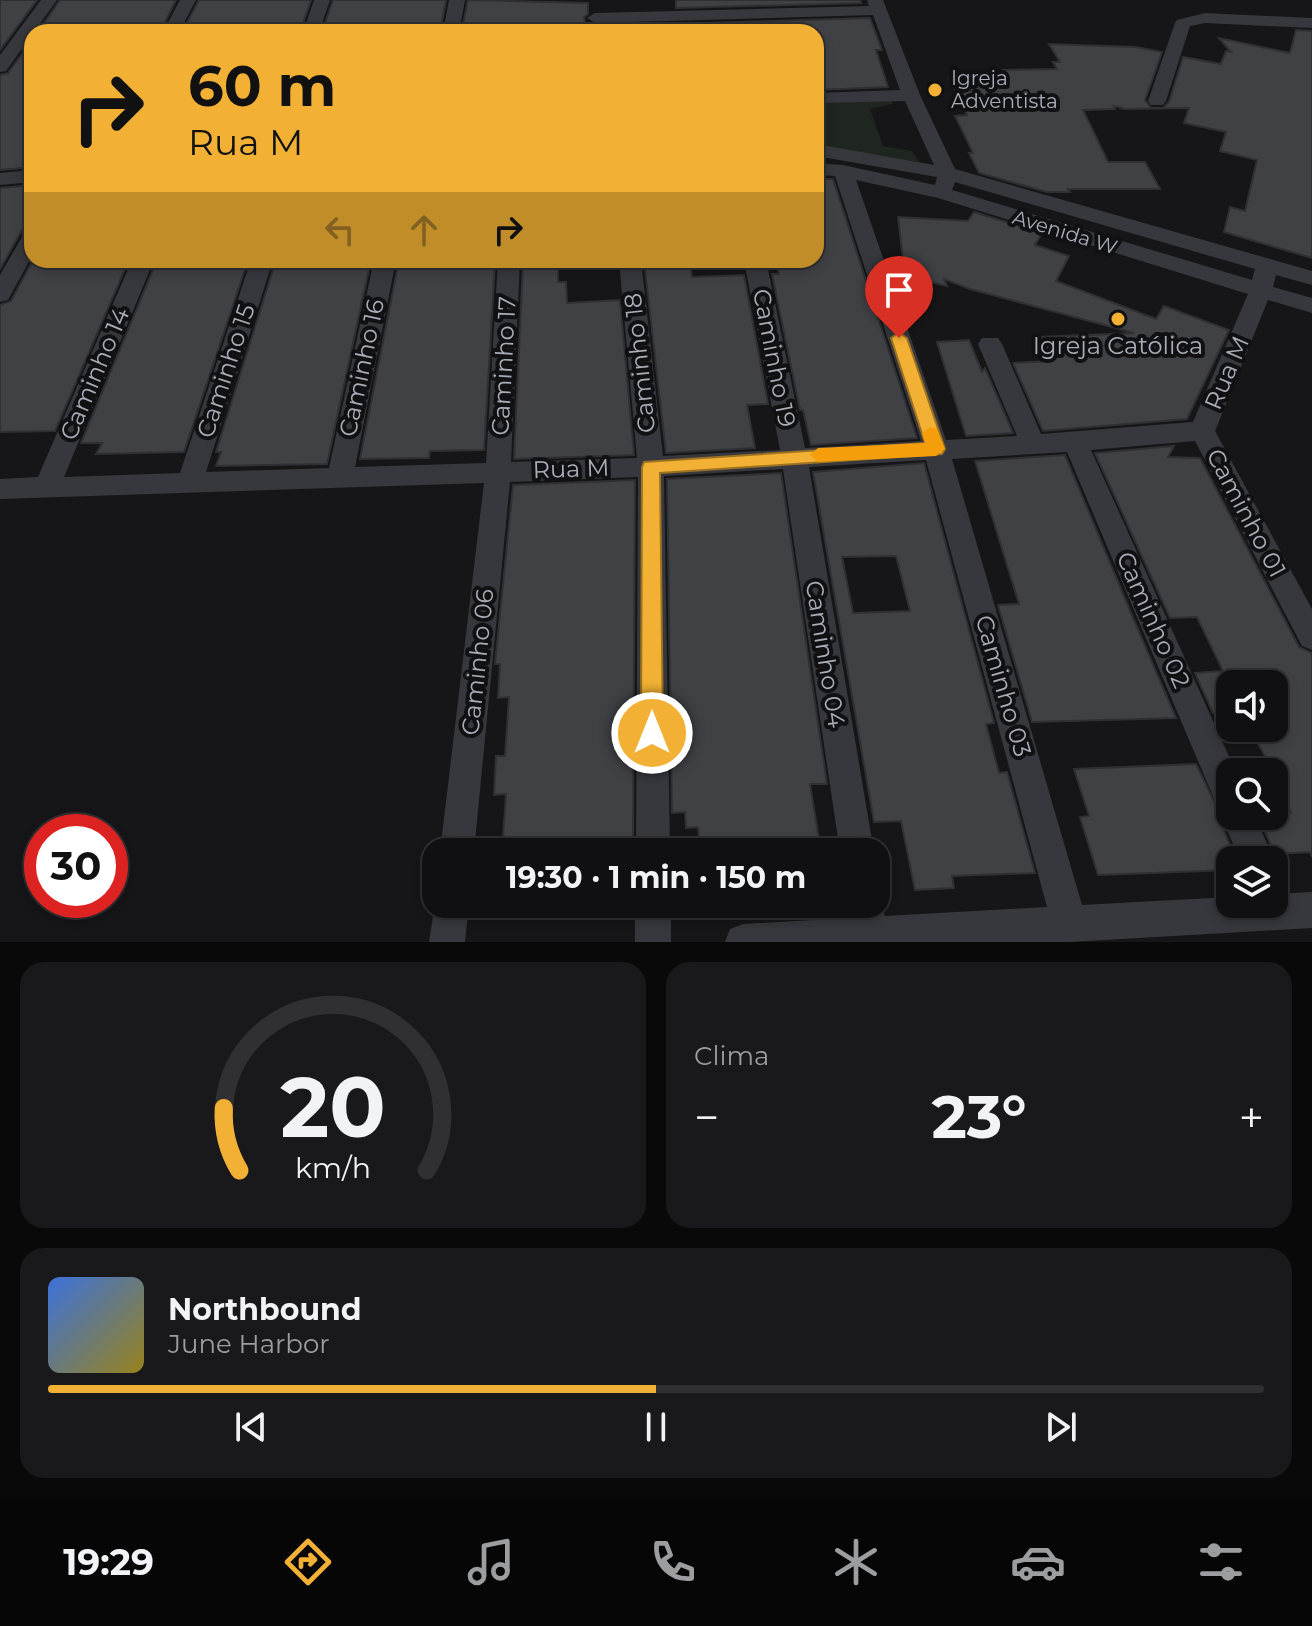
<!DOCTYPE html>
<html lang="pt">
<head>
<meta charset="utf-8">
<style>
  :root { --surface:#101012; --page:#19191b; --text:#f1f3f6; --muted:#9c9d9f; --line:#303032; --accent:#f2b134 }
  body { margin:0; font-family:Montserrat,sans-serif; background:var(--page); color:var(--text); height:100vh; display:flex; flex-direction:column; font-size:30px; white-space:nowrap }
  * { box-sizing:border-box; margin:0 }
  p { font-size:26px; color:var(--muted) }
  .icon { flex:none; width:44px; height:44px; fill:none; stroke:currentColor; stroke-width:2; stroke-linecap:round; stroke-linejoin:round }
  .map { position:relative; height:942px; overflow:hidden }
  .drawer { display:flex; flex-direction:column; gap:20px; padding:20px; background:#09090a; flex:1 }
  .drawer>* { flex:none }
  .hud { position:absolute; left:24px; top:24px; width:800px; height:244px; border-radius:24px; box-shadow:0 4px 12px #0003,0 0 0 2px var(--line); background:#f2b134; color:#111; overflow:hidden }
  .buttons { position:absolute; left:1216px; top:670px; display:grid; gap:16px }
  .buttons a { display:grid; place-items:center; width:72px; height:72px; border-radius:16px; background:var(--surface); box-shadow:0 4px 12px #0003,0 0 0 2px var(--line); font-size:40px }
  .speed { position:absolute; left:24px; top:814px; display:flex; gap:16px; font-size:40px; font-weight:700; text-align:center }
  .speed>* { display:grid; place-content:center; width:104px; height:104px; border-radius:50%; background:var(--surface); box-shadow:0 4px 12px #0003,0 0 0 2px var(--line); line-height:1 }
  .speed .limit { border:12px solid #d22; background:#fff; color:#111 }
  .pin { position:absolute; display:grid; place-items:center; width:68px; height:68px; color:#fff; margin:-82px -34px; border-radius:50% 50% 50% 0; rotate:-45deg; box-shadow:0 0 8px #0007 }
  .pin .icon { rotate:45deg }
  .me { position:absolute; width:88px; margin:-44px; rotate:0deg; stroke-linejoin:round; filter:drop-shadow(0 0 6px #0008) }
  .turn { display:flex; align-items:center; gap:28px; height:168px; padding:0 32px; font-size:36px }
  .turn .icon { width:104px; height:104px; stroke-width:2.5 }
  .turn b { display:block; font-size:56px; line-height:68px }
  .lanes { display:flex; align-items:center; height:76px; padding:0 32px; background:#0003; justify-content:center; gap:40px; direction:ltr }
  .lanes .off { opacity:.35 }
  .big { font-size:60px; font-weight:700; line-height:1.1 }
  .drawer .card { flex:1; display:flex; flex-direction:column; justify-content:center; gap:12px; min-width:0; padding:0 28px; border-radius:24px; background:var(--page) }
  .drawer .dial { align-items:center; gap:0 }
  .dial svg { height:208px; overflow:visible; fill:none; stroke:var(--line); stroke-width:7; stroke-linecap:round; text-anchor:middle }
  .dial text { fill:var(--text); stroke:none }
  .song { display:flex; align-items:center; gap:24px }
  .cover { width:96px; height:96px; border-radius:12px; background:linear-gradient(135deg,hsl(220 70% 55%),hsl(50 70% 35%)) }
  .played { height:8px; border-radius:4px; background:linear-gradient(90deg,var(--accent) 50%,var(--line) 50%) }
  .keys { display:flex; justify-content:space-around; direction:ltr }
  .heat { display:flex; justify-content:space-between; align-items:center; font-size:44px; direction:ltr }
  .drawer .tiles { flex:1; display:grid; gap:20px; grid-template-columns:1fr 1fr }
  .card:last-child { grid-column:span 2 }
  .trip { position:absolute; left:422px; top:838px; width:468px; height:80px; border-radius:24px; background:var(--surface); box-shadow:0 4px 12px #0003,0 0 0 2px var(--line); font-weight:700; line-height:80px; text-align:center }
  .tab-bar { display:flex; height:128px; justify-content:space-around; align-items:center; background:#060607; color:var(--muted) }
  .tab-bar .icon { width:56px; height:56px }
  .tab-bar .on { color:var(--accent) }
  .tab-bar b { font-size:36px; color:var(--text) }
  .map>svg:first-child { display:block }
</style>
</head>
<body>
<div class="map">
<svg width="1312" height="942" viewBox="0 0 1312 942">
  <rect width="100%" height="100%" fill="#161618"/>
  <path fill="#1e261f" d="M891,99L893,104L870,109L883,146L912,151L919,162C884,156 851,156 816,151V101Z"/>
  <g fill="#404145" stroke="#303034" stroke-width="2" fill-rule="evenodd">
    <polygon points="0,0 37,0 0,50"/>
    <polygon points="60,0 176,0 160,32 38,32"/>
    <polygon points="199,0 311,0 300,32 182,32"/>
    <polygon points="333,0 446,0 440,32 322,32"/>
    <polygon points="468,0 588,3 588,14 584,17 587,31 462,30"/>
    <polygon points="676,0 860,0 861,3 676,8"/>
    <polygon points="870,18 882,50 876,50 888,87 816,90 816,32 678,32 677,24"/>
    <polygon points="1296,30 1312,31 1312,258 1224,232 1230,207 1245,211 1257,160 1220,151 1226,132 1184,123 1189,108 1125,109 1114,106 1115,109 1083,110 1108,162 1145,162 1160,189 1068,189 1070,192 1047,192 979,173 969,153 973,153 955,116 967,115 950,80 1008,79 1003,70 1057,69 1053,62 1060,62 1049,44 1136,47 1162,52 1145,100 1151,108 1163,108 1169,102 1183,57 1221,64 1226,51 1231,52 1219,38 1290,53"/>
    <polygon points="32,40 32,167 0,170 0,75 8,73"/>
    <polygon points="816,179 833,179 917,438 811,445 803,410 800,410 772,274 779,274 776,260 816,260"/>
    <polygon points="32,185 32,226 22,230 0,269 0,188"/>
    <polygon points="974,212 1042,233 1035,245 1069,256 1056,281 1156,319 1164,306 1229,330 1187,419 1043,431 1013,363 1052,361 1039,337 1134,333 970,289 944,279 947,286 905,276 898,217 968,221"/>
    <polygon points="33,260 128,262 55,431 0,432 0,305 11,301"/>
    <polygon points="157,260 248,260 184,452 96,454 102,443 81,443"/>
    <polygon points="276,260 371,260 327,464 216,466 221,452 216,452"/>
    <polygon points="399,260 442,260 441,264 495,263 484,450 430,451 429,458 360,459"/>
    <polygon points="644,260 689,260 692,277 744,275 768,404 747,405 755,448 666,453"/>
    <polygon points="558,261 558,282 566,282 567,303 620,300 634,455 514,459 523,263"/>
    <polygon points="969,340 982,372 985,368 1013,433 966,436 937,342"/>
    <polygon points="1174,446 1168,457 1200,458 1299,647 1312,653 1312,857 1310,852 1275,854 1258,816 1291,813 1274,772 1249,728 1274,728 1274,684 1230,684 1230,713 1213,713 1195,673 1223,671 1197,617 1170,618 1095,453"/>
    <polygon points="1065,455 1134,620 1176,718 1032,722 998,605 1019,604 975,461"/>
    <path d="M924,463L994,723L986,724L999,773L1007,772L1035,873L952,876L954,888L915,890L901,821L874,822L813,472ZM896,556L910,611L853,613L842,557Z"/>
    <polygon points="781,473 827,784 810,784 821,852 700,852 698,827 686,828 685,812 672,813 667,479"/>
    <polygon points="635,480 633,852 502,852 506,794 494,795 496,756 505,756 509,697 498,698 500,664 495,664 513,485"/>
    <polygon points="1196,764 1219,812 1218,817 1235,856 1230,856 1230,870 1098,875 1080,817 1089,816 1074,769"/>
  </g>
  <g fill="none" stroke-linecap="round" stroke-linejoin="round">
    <g fill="#37383d" fill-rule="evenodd">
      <polygon points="41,0 57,0 6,71 0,72 0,55"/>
      <polygon points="180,0 196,0 179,32 163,32"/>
      <polygon points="314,0 330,0 319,32 303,32"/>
      <polygon points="449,0 465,0 459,32 443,32"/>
      <path d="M867,0H883L920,95L955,169L1312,271V285L1276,275L1273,287L1312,298V313L1268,300L1215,431L1312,609V650L1302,646L1195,441L1091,450L1236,772H1230V816H1255L1274,860V861L1240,860L1221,816L1223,811L1218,808L1067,452L952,459L1082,905L1230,897V904H1274V894L1312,892V928L1070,942H725L730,929L743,924L849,918L847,904H876V891L885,916L1047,907L926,460L809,467L874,852H840L783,469L664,476L670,852H636L638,477L510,482L474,852H440L484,483L0,499V479L38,477L132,260H154L64,477L180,473L251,260H273L206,472L329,468L374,260H396L355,467L486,463L498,260H520L511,462L637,458L619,260H641L663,456L780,450L744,260H766L805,448L921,441L835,176L816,175V163L843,165L935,185L937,177L816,156V144L934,165L905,101L816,103V93L900,90L873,15L595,23L587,18L595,13L869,6ZM856,180L938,198L1248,294L1193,422L1041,434L1002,344L998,338H982L978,344L1017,436L946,440ZM955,182L1255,269L1252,280L952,190Z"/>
      <polygon points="1205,13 1312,18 1312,28 1205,23 1190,26 1166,101 1163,105 1151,105 1148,101 1175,23 1177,20"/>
      <polygon points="32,170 32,182 0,185 0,173"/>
      <polygon points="32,231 32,256 8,300 0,302 0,275 25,232"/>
      <polygon points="436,897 436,904 469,904 465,942 429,942"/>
      <rect x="635" y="904" width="36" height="38"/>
    </g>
  </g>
  <polygon fill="#f2b134" stroke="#9d7322" stroke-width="2" points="899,332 907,338 945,449 942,454 660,473 663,733 660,741 652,744 644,741 641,733 642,467 644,462 925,443 891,338"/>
  <polygon fill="#f59e0b" points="930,427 937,429 945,449 936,456 818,462 810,455 818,448 925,443 922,433"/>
  <g fill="#f2b134" stroke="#111113" stroke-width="3">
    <circle cx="935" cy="90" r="8"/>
    <circle cx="1118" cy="319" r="8"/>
  </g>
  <g text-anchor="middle" stroke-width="8" stroke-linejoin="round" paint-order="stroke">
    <g font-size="20" fill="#a8adb8" stroke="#111113" text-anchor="start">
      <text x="951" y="85">Igreja<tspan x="951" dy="23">Adventista</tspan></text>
    </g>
    <g font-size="20" fill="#a8adb8" stroke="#111113">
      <text transform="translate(1065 232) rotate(17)" y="7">Avenida W</text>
    </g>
    <g font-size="24" fill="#a8adb8" stroke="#111113">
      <text x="1118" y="354">Igreja Católica</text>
    </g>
    <g font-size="24" fill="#a8adb8" stroke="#111113">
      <text transform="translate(774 358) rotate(79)" y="8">Caminho 19</text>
      <text transform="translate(640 363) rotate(-96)" y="8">Caminho 18</text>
      <text transform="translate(504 366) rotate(-87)" y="8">Caminho 17</text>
      <text transform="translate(362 368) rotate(-78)" y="8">Caminho 16</text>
      <text transform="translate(226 371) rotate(-72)" y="8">Caminho 15</text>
      <text transform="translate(1227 373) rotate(-67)" y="8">Rua M</text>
      <text transform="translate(95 374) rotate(-67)" y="8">Caminho 14</text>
      <text transform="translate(571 469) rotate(-2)" y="8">Rua M</text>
      <text transform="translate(1246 513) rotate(62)" y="8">Caminho 01</text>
      <text transform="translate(1153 620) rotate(66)" y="8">Caminho 02</text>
      <text transform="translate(825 654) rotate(81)" y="8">Caminho 04</text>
      <text transform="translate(478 662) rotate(-84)" y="8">Caminho 06</text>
      <text transform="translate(1003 686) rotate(74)" y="8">Caminho 03</text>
    </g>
  </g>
</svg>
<div class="buttons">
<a><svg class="icon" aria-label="sound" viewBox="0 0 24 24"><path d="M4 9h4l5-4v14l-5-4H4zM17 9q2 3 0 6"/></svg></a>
<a><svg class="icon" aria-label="search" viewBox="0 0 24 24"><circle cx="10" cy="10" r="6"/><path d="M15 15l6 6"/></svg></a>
<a><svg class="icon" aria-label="layers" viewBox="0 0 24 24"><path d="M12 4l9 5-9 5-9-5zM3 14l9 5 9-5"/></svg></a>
</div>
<div class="speed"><div class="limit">30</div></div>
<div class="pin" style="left:899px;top:338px;background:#d93025"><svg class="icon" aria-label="arrive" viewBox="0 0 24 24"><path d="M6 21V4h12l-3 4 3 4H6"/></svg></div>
<svg class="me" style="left:652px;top:733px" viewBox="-20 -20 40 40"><circle r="17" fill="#f2b134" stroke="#fff" stroke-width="3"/><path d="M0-11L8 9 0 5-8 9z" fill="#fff"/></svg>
<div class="trip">19:30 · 1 min · 150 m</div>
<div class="hud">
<div class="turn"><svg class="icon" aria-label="right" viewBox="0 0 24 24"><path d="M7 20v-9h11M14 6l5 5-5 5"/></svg><div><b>60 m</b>Rua M</div></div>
<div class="lanes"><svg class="icon off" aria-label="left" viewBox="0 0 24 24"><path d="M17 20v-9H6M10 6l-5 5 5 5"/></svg><svg class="icon off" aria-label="ahead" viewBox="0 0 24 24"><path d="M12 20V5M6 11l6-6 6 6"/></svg><svg class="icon" aria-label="right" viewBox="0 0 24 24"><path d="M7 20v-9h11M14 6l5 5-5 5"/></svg></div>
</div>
</div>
<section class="drawer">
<div class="tiles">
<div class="card dial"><svg viewBox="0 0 100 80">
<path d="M14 69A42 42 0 1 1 86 69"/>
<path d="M14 69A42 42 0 0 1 8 45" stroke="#f2b134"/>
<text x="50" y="56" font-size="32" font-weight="700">20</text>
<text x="50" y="72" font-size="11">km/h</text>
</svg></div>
<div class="card"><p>Clima</p>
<div class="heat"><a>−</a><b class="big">23°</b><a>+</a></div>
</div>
<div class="card">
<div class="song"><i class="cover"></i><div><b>Northbound</b><p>June Harbor</p></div></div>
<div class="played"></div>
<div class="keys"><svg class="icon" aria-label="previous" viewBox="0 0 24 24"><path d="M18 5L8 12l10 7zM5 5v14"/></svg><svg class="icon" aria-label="pause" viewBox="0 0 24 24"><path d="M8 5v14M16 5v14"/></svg><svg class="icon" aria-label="next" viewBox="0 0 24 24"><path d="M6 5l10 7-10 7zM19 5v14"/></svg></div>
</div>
</div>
</section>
<nav class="tab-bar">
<b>19:29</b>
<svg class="icon on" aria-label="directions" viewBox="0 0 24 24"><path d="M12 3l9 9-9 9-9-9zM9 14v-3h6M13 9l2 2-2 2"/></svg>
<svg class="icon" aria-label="music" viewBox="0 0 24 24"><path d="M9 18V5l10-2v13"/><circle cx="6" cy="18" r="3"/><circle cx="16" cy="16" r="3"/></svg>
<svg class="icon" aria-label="phone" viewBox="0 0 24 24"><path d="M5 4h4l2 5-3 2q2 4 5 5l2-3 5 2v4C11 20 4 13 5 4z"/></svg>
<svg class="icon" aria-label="climate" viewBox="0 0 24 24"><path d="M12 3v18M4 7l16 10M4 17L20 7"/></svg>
<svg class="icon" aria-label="car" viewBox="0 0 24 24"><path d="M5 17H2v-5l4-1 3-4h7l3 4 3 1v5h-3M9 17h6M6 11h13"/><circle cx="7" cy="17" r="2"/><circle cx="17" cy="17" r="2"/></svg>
<svg class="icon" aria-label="filters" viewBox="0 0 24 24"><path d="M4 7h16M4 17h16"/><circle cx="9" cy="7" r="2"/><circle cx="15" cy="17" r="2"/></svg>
</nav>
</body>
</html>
